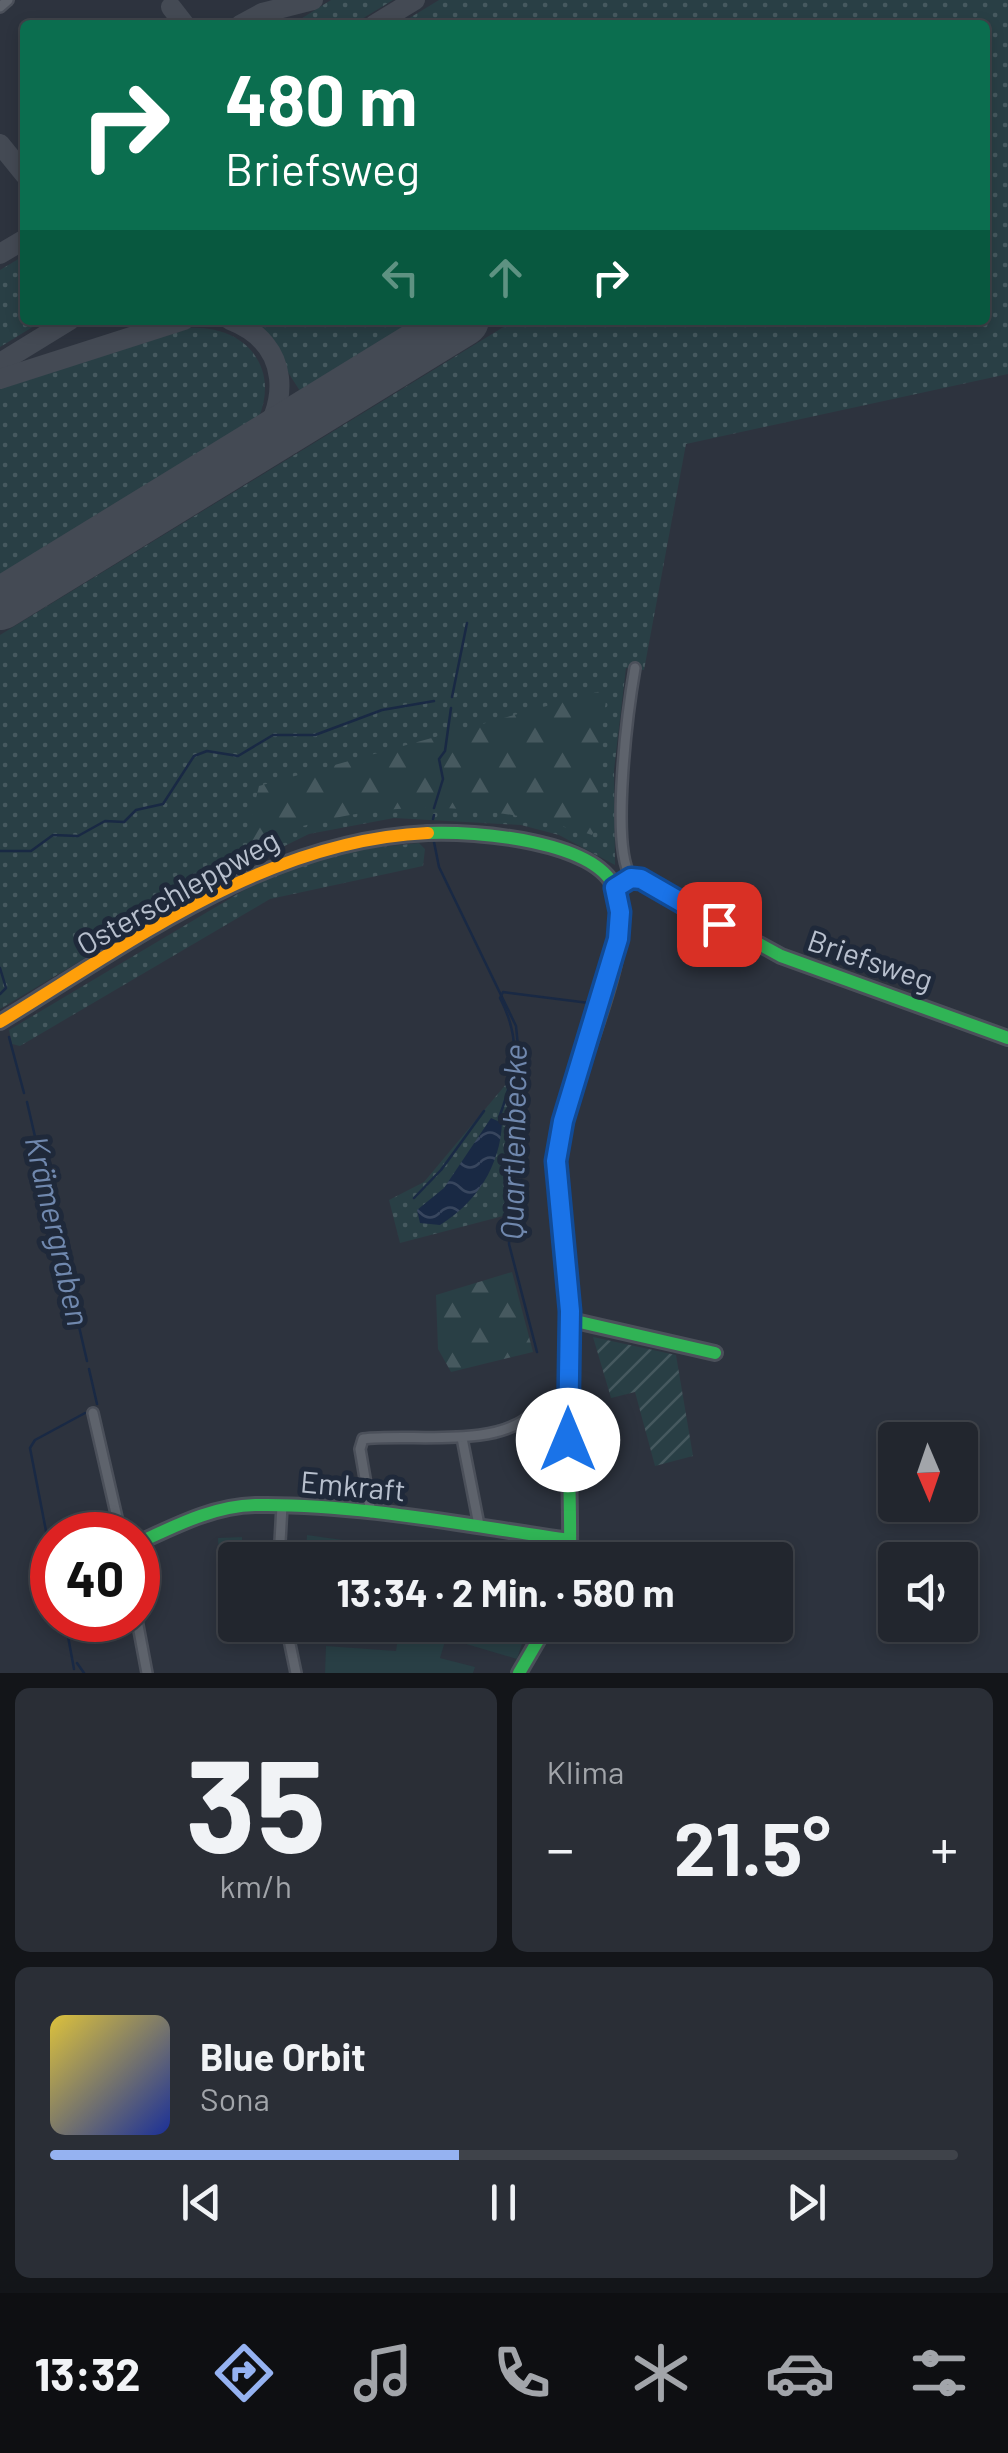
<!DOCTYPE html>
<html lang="de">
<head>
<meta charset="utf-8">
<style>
  :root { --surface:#22262e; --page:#2a2e36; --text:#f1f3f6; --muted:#a2a5aa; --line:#3f434a; --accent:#95b2f1 }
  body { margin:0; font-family:Barlow,sans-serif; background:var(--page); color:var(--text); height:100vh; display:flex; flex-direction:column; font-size:38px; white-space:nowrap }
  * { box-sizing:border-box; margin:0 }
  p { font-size:32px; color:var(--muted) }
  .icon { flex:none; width:55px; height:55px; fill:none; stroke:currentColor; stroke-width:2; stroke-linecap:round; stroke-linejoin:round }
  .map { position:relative; height:1673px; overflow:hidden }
  .drawer { display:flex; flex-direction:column; gap:15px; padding:15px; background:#131519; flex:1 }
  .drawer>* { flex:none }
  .banner { position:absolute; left:20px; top:20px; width:970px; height:305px; border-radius:10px; box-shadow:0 5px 15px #0003,0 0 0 2px var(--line); background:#0b6e4f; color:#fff; overflow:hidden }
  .needle { width:65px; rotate:178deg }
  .buttons { position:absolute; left:878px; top:1422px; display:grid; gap:20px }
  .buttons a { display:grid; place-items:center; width:100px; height:100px; border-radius:10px; background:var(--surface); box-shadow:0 5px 15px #0003,0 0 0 2px var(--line); font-size:50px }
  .speed { position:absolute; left:30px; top:1512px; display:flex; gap:20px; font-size:50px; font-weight:700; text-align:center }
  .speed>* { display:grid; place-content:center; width:130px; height:130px; border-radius:50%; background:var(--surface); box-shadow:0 5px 15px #0003,0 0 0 2px var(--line); line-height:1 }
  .speed .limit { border:15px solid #d22; background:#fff; color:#111 }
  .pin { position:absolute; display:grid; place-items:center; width:85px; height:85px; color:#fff; margin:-42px; border-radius:20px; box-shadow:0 5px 15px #0006 }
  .me { position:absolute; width:110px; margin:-55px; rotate:0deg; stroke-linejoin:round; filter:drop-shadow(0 0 8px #0008) }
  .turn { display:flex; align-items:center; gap:35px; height:210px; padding:0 40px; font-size:45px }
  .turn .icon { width:130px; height:130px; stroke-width:2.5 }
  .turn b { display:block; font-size:70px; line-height:85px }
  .lanes { display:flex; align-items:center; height:95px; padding:0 40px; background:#0003; justify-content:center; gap:50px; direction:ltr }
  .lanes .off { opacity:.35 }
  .big { font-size:75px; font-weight:700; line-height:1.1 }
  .drawer .card { flex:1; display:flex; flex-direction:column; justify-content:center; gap:15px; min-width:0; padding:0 35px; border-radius:15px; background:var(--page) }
  .drawer .dial { align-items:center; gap:0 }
  .dial b { font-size:130px; line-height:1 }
  .song { display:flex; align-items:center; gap:30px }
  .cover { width:120px; height:120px; border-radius:15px; background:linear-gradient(135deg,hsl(50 70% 55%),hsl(230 70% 35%)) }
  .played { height:10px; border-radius:5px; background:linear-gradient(90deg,var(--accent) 45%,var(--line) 45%) }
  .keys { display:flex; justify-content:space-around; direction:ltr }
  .heat { display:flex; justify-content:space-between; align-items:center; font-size:55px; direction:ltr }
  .drawer .tiles { flex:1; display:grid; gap:15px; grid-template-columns:1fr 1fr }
  .card:last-child { grid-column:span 2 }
  .trip { position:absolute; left:218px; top:1542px; width:575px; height:100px; border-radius:10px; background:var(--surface); box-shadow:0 5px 15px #0003,0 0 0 2px var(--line); font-weight:700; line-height:100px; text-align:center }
  .tab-bar { display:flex; height:160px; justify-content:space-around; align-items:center; background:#0e0f12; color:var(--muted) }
  .tab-bar .icon { width:70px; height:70px }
  .tab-bar .selected { color:var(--accent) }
  .tab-bar b { font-size:45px; color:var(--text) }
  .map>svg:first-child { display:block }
</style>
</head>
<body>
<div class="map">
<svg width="1008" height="1673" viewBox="0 0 1008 1673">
  <defs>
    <pattern id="grass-dots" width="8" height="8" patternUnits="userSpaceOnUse" patternTransform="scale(2.5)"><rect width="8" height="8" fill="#293f45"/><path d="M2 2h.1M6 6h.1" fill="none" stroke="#46595f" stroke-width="1.8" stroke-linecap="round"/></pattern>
    <pattern id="forest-firs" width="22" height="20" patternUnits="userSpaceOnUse" patternTransform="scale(2.5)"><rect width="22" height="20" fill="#293f45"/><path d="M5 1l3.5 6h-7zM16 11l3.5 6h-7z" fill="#46595f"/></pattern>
    <pattern id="garden-furrows" width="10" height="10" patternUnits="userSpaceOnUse" patternTransform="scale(2.5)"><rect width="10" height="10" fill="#293f45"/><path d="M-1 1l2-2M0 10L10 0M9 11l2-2" fill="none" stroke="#46595f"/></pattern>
    <pattern id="water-waves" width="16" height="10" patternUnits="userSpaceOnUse" patternTransform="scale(2.5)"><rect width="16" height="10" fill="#192944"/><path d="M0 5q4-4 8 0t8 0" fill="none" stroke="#38465e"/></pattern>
  </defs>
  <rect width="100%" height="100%" fill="#2d333e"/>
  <g fill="url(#grass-dots)">
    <polygon points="331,0 393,0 352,25 291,25"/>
    <polygon points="439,0 1008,0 1008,374 686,444 644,670 626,668 614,770 615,865 559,835 521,825 394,818 309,834 219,878 0,1009 0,635 515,320 985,320 985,25 398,25"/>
    <polygon points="25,255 25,320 44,320 0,347 0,270"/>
    <polygon points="245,320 415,320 300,391 266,338"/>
    <path d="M189,328C243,325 280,365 259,417L0,575V389Z"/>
    <polygon points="419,843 425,849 423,866 270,899 20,1046 12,1044 9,1030 246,889 294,867 352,850"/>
    <polygon points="515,1040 519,1077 511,1214 400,1243 389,1200 424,1182 507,1083"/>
  </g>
  <g fill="url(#forest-firs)">
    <path d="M608,689L599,743L598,823L592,835C472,797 371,798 254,842L247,837L259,786Z"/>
    <polygon points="512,1272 533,1352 451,1372 438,1349 436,1295"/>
  </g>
  <g fill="#293f45">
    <polygon points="307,1535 371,1544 371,1550 385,1551 387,1560 305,1560"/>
    <polygon points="242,1537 243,1560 235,1560 235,1568 219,1569 218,1538"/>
    <polygon points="322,1625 525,1625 528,1626 517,1659 446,1638 440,1658 475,1667 473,1673 325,1673 326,1646 396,1651 399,1632"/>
  </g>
  <polygon fill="url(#garden-furrows)" points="593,1337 676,1355 693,1456 655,1466 635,1392 611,1398"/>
  <path fill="url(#water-waves)" d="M491,1118L502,1123C500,1166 477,1202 440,1225L420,1223L417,1210L444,1188Z"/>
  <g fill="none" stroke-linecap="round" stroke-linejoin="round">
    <g stroke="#192944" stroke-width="2.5">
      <polyline points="452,697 467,623"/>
      <polyline points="434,808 443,779 439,759 445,751 451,708"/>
      <polyline points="433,819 434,815"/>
      <polyline points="434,842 439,867 516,1026 521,1076 509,1244 537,1352"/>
      <polyline points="0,851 31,851 53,835 78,836 105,821 124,822 136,810 163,804 194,756 207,751 238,756 273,735 315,735 382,710 434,701"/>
      <polyline points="0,968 6,988 0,994"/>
      <polyline points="9,1037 24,1093"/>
      <polyline points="27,1102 87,1361"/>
      <path d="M499,1118C515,1074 523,1042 500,998L503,992L589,1003"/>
      <polyline points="414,1198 441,1170 484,1111"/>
      <polyline points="89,1369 97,1404"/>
      <polyline points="52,1562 30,1448 35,1440 85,1413"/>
      <polyline points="65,1620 74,1669"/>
      <polyline points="77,1663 84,1673"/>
    </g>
    <g stroke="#444a54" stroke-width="20">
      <polyline points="171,7 185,25"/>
      <polyline points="240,25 262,13 313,0"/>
      <polyline points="374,25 415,0"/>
      <polyline points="0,144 25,175"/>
      <polyline points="0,254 25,239"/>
      <path d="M230,320C292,344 291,406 253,450"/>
      <polyline points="0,363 70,320"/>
      <polyline points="0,379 184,320"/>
    </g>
    <polyline stroke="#444a54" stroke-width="52" points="0,604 463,320"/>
    <defs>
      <g id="street">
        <polyline points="0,7 8,0"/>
        <path d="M631,877C610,846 628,708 635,668"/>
        <polyline points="93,1413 121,1535"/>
        <polyline points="462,1438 479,1525"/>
        <path d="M371,1513L360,1449L363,1439C411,1433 495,1449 532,1414"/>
        <polyline points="279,1560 282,1506"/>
        <polyline points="137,1620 147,1673"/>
        <polyline points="286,1625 296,1673"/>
      </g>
      <g id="fast">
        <path d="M428,833C474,831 599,840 616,891C637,952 570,1075 560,1142C551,1197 566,1253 570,1308C572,1342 568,1375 568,1408C568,1458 571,1509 570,1560"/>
        <polyline points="615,888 631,877 641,879 781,956 1008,1038"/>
        <polyline points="571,1320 715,1353"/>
        <path d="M138,1543C175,1526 213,1506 255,1505C355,1503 470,1526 570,1540"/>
        <polyline points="519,1673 547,1625"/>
      </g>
      <path id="slow" d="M0,1022C133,941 267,840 428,833"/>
    </defs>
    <use href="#street" stroke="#4b505a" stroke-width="14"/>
    <use href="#fast" stroke="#4b505a" stroke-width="18"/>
    <use href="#slow" stroke="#4b505a" stroke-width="18"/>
    <use href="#street" stroke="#5e636c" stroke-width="9"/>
    <use href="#fast" stroke="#30b455" stroke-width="12"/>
    <use href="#slow" stroke="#ff9f0a" stroke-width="12"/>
  </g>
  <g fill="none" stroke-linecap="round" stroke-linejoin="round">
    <defs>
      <polyline id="route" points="568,1440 570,1311 556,1161 563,1121 618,939 620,912 615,888 631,878 641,879 719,924"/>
    </defs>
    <use href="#route" stroke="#114b97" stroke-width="25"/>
    <use href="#route" stroke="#1a73e8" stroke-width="18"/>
  </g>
  <g text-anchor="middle" stroke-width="10" stroke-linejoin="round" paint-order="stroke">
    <g font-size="30" fill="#b8c0ce" stroke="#1f293a">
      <text transform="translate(178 893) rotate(-29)" y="10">Osterschleppweg</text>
      <text transform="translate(870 961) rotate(19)" y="10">Briefsweg</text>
      <text transform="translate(353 1487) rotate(5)" y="10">Emkraft</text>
    </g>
    <g font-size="32" font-style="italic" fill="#7088ae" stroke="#1f293a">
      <text transform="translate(514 1142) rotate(-89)" y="11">Quartlenbecke</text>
      <text transform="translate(57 1231) rotate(77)" y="11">Krämergraben</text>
    </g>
  </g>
</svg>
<div class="buttons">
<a><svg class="needle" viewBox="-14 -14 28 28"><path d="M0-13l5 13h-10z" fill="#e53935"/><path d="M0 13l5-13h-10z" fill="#a2a5aa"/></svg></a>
<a><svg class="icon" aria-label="sound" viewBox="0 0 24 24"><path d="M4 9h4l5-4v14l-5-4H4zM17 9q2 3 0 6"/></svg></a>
</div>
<div class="speed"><div class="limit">40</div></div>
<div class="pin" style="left:719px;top:924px;background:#d93025"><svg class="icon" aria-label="arrive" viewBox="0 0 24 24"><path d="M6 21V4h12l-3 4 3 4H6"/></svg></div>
<svg class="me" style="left:568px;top:1440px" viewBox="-20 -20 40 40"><circle r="19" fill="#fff"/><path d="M0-13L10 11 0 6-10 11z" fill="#1a73e8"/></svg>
<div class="trip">13:34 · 2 Min. · 580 m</div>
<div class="banner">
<div class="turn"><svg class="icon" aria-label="right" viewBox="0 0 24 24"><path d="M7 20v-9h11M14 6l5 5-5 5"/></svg><div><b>480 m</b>Briefsweg</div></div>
<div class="lanes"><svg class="icon off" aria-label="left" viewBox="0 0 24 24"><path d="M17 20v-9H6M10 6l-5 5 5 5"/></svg><svg class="icon off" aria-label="ahead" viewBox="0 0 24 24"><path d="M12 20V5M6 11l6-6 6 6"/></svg><svg class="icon" aria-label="right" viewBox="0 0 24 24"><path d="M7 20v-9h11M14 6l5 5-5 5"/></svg></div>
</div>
</div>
<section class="drawer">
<div class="tiles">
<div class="card dial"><b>35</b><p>km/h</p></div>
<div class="card"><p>Klima</p>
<div class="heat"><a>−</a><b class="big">21.5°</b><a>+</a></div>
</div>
<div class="card">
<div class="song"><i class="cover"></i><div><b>Blue Orbit</b><p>Sona</p></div></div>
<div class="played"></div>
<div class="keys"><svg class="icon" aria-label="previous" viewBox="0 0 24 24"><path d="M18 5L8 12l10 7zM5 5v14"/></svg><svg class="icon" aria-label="pause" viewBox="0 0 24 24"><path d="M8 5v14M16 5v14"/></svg><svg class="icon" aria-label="next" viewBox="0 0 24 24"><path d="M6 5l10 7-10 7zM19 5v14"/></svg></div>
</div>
</div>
</section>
<nav class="tab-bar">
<b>13:32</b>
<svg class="icon selected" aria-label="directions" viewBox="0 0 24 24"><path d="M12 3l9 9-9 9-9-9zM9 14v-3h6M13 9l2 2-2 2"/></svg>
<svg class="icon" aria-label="music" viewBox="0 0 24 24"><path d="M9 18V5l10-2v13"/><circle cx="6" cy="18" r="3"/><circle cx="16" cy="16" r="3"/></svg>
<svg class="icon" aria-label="phone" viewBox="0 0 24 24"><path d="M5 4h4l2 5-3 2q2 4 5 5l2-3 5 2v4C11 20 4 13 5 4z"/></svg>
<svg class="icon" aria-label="climate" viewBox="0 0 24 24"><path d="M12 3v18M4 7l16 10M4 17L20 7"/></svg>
<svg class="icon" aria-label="car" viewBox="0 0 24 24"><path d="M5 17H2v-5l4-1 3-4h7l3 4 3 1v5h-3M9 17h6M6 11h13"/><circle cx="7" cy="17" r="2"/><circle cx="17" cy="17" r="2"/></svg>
<svg class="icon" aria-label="filters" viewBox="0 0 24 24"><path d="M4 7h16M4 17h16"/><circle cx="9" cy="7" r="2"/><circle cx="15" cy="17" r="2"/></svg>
</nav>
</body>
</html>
